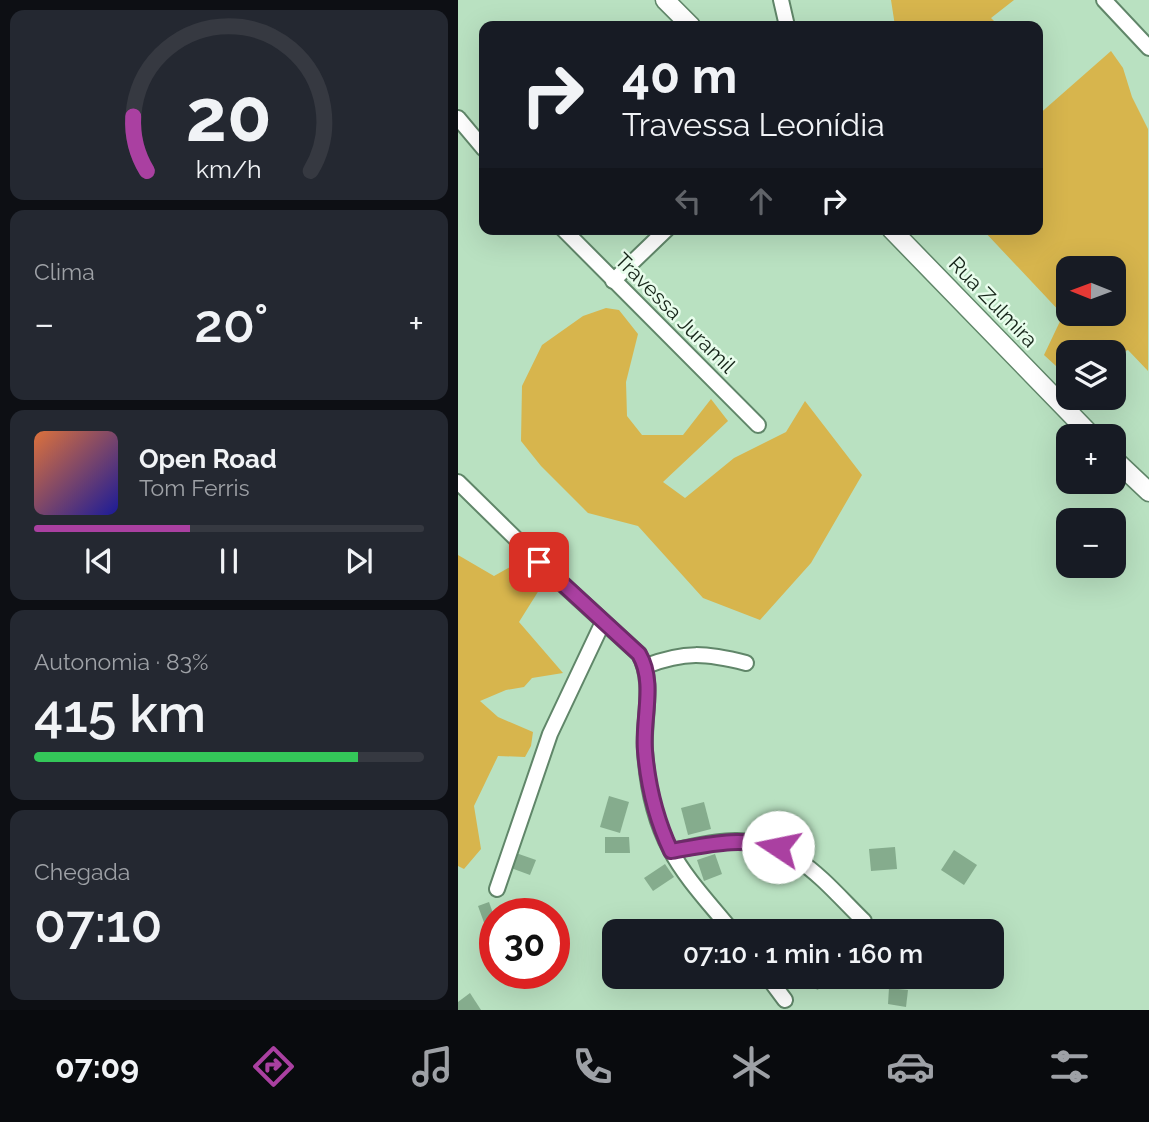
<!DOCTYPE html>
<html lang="pt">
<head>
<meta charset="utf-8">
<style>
  :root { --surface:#171b24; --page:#242831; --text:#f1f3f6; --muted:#9ea1a6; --line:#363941; --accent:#aa40a1 }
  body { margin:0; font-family:Raleway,sans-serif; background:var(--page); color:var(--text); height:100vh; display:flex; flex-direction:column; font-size:26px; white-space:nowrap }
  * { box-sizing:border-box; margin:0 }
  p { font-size:23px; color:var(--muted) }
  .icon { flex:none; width:38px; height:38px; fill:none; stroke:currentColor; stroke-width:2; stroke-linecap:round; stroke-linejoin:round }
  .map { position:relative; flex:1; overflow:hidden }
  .side { display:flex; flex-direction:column; gap:10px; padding:10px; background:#0d0f14; width:458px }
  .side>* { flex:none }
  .guide { position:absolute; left:21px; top:21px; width:564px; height:214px; border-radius:14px; box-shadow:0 7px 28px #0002; background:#171b24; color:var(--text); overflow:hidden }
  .needle { width:46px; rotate:271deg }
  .buttons { position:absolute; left:598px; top:256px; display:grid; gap:14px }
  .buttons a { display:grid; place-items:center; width:70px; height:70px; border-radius:14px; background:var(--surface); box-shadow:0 7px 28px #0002; font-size:35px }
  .speed { position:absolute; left:21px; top:898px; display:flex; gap:14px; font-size:35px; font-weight:700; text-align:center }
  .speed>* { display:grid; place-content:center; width:91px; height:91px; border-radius:50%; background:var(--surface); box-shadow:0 7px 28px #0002; line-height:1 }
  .speed .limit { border:10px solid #d22; background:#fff; color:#111 }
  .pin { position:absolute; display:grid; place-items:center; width:60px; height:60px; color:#fff; margin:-30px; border-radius:14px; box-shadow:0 4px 10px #0006 }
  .me { position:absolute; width:77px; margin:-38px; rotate:281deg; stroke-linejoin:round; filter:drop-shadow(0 0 5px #0008) }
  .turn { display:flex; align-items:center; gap:24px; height:147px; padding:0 28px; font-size:32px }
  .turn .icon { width:91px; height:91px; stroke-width:2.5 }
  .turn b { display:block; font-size:49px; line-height:60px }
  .lanes { display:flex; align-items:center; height:66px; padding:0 28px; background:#0003; justify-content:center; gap:35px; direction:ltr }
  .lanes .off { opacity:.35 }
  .big { font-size:52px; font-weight:600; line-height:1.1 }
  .side .tile { flex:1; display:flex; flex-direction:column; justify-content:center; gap:10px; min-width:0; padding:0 24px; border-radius:14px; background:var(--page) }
  .side .dial { align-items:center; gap:0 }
  .dial svg { height:182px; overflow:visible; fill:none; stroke:var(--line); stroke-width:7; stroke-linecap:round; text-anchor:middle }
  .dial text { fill:var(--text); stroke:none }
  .song { display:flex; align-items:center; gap:21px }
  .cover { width:84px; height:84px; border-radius:10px; background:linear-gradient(135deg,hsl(20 70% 55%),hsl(240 70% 35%)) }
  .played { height:7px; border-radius:4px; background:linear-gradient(90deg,var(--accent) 40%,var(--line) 40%) }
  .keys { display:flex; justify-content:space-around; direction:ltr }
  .heat { display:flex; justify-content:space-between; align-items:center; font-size:38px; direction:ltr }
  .charge { height:10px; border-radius:5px; background:linear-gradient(90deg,#34c759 83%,var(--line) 0) }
  .trip { position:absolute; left:144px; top:919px; width:402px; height:70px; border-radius:14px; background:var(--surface); box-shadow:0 7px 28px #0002; font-weight:600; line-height:70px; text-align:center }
  .dock { display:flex; height:112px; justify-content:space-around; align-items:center; background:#090b0e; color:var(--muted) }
  .dock .icon { width:49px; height:49px }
  .dock .current { color:var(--accent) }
  .dock b { font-size:32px; color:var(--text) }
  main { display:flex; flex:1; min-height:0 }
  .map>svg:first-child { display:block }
</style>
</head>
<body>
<main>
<section class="side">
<div class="tile dial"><svg viewBox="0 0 100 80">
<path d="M14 69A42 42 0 1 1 86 69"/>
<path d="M14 69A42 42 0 0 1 8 45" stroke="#aa40a1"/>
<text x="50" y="56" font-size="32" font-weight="700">20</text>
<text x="50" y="72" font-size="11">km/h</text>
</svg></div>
<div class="tile"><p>Clima</p>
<div class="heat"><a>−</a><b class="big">20°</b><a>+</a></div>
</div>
<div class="tile">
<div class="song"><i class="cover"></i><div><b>Open Road</b><p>Tom Ferris</p></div></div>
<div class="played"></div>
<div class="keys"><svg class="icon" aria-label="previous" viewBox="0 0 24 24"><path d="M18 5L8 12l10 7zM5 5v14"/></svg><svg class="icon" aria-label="pause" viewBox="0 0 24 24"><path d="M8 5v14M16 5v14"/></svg><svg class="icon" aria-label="next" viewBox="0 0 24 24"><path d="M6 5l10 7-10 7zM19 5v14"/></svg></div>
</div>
<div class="tile"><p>Autonomia · 83%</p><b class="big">415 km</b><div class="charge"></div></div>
<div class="tile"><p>Chegada</p><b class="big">07:10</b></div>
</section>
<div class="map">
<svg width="691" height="1010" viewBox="0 0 691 1010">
  <rect width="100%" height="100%" fill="#b9e1c1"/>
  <g fill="#d7b54d" fill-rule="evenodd">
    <polygon points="433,0 556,0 533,18 541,26 437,26"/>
    <path d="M653,51L665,68L674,97L690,129V371L670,350L656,356V352H611L610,377L586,355L605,315L524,229H579V116ZM611,268H656V313H611Z"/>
    <polygon points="148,308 161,310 180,334 168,382 169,416 184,435 225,435 253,399 270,421 205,482 227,498 276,458 328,432 347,401 404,475 353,563 302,620 245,598 180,526 130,513 83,466 63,441 64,386 84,345 125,316"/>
    <polygon points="0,555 36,576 61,562 88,579 61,622 105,673 74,678 66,687 48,690 22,701 40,717 75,732 73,746 67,757 40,756 16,806 23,849 6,869 0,866"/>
  </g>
  <g fill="#85ac8d">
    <polygon points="151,796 171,802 162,833 142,827"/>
    <polygon points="246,802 253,829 230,835 223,808"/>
    <polygon points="147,837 171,837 172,853 147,853"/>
    <polygon points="437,847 439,869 413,871 411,849"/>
    <polygon points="496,850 519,865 506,885 483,870"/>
    <polygon points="58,853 78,860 72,875 53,868"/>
    <polygon points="257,854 264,874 246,881 239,860"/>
    <polygon points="207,864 216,877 195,891 186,878"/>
    <polygon points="31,902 37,919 37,938 32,939 20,906"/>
    <polygon points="343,976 366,976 360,990 340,981"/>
    <polygon points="431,988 450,990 448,1007 430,1004"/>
    <polygon points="12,993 23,1010 0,1010 0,1002"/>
  </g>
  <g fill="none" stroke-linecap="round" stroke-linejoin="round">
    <defs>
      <g id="minor">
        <polyline points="323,0 329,26"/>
        <polyline points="646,0 691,48"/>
        <polyline points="0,118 26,149"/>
        <polyline points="105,229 300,425"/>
        <polyline points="155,281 209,229"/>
        <path d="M0,482L99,579L181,654C197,683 185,718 187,750C189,783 196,819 212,849C227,878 253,905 274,931"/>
        <path d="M188,666C227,651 248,653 288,663"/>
        <path d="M213,851C234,847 256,841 277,841C336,840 367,883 406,921"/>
        <polyline points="39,889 92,734 145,622"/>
        <polyline points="309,976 327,1000"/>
      </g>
      <g id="tertiary">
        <polyline points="207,0 233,26"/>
        <polyline points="433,229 634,436"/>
        <polyline points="656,459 691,492"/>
      </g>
    </defs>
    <use href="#minor" stroke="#608669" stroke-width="18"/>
    <use href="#tertiary" stroke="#608669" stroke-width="21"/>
    <use href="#minor" stroke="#fff" stroke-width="14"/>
    <use href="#tertiary" stroke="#fff" stroke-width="18"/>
  </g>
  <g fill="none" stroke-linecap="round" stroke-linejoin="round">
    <defs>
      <path id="route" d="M81,562L181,654C198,683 184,719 187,751C190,786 198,819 213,851C254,844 279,837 320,847"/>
    </defs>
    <use href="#route" stroke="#6e2a69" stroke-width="18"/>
    <use href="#route" stroke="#aa40a1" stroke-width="12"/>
  </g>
  <g text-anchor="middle" stroke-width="5" stroke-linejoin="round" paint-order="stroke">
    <g font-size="21" fill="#162519" stroke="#e8fdec">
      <text transform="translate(535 302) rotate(46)" y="7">Rua Zulmira</text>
      <text transform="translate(217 313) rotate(45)" y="7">Travessa Juramil</text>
    </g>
  </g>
</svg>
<div class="buttons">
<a><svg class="needle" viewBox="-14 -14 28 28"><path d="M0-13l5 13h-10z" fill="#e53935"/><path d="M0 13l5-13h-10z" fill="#9ea1a6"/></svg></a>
<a><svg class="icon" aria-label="layers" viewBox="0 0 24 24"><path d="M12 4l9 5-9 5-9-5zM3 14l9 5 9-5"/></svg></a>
<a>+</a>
<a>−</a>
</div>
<div class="speed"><div class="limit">30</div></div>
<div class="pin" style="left:81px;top:562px;background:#d93025"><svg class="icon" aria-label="arrive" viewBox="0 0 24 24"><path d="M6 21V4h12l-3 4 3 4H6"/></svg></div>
<svg class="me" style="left:320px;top:847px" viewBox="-20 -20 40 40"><circle r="19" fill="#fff"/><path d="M0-13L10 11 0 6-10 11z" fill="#aa40a1"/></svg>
<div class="trip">07:10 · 1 min · 160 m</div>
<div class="guide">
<div class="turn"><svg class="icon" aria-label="right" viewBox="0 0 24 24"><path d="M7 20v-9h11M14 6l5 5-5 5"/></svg><div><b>40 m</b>Travessa Leonídia</div></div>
<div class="lanes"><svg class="icon off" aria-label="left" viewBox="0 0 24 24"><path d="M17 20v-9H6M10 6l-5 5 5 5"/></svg><svg class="icon off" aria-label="ahead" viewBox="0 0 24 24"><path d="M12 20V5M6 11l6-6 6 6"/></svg><svg class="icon" aria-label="right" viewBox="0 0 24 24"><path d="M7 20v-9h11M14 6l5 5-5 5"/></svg></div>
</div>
</div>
</main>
<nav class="dock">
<b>07:09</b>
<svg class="icon current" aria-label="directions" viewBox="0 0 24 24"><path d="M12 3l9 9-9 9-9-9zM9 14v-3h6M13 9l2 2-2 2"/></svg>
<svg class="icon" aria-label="music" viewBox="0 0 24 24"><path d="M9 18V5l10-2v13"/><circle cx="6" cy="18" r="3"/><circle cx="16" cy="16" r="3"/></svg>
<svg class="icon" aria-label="phone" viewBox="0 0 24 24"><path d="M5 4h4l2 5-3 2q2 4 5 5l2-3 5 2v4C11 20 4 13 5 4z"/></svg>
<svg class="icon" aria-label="climate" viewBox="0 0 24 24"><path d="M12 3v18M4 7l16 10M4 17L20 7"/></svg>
<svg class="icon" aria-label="car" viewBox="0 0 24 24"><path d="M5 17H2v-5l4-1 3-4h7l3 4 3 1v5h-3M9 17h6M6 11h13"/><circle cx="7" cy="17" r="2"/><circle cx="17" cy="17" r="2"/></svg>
<svg class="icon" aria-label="filters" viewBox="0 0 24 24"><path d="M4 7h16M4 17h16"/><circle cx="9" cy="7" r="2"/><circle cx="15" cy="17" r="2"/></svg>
</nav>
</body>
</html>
